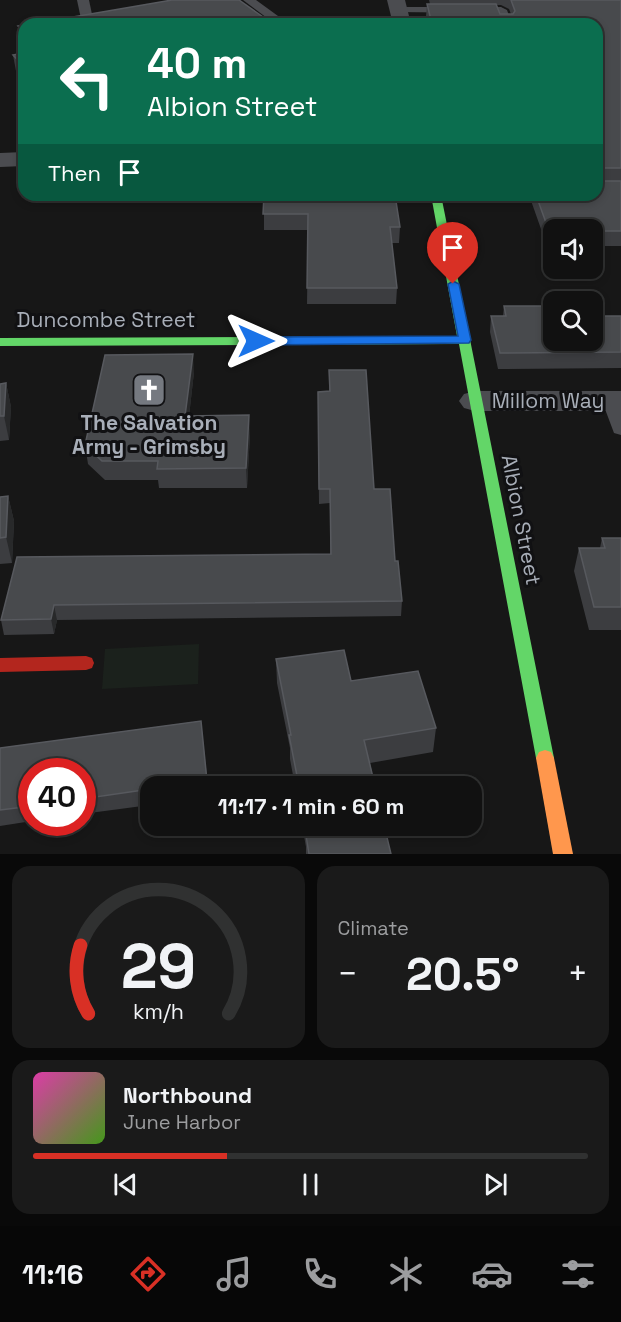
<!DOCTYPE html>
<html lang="en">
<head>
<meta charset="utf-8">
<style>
  :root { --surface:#111; --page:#1a1a1a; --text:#f1f3f6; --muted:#9c9d9f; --line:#303131; --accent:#d93025 }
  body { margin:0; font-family:"Space Grotesk",sans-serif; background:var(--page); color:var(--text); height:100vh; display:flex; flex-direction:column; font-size:22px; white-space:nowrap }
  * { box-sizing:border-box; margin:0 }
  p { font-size:20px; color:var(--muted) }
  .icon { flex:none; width:33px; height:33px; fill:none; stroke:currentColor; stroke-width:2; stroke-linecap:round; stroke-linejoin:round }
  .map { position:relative; height:854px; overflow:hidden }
  .side { display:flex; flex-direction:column; gap:12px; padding:12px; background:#090909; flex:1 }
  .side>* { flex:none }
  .banner { position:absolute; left:18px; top:18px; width:585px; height:183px; border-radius:18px; box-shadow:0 3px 9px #0003,0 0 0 2px var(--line); background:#0b6e4f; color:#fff; overflow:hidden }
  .buttons { position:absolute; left:543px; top:219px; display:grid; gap:12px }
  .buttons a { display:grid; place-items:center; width:60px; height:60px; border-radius:12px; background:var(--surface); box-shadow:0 3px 9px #0003,0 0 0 2px var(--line); font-size:30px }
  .speed { position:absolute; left:18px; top:758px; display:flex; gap:12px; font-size:30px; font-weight:700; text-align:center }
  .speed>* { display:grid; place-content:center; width:78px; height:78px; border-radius:50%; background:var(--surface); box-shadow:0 3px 9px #0003,0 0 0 2px var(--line); line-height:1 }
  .speed .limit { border:9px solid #d22; background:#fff; color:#111 }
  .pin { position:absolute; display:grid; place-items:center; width:51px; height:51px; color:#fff; margin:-62px -26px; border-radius:50% 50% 50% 0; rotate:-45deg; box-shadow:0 0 6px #0007 }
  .pin .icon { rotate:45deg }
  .me { position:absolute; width:66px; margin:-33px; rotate:90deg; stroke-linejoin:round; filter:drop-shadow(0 0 4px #0008) }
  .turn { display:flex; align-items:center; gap:21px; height:126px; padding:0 30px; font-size:27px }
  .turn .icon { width:78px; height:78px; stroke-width:2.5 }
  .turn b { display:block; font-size:42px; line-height:51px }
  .then { display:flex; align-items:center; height:57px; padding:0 30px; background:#0003; gap:12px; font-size:22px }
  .big { font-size:45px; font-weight:800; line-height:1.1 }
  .side .card { flex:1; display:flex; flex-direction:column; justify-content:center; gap:9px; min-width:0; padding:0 21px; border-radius:18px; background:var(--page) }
  .side .dial { align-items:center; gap:0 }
  .dial svg { height:156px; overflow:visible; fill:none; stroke:var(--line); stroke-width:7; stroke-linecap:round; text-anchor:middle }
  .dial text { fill:var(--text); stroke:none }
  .song { display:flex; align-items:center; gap:18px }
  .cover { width:72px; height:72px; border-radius:9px; background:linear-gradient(135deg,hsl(320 70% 55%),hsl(100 70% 35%)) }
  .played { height:6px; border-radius:3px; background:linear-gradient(90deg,var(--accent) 35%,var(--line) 35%) }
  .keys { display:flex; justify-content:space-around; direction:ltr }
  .heat { display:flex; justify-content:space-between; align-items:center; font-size:33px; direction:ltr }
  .side .tiles { flex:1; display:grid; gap:12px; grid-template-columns:1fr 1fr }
  .card:last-child { grid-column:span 2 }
  .trip { position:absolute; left:140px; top:776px; width:342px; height:60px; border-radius:18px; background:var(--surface); box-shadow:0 3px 9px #0003,0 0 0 2px var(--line); font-weight:800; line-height:60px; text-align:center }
  .tab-bar { display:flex; height:96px; justify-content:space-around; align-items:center; background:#070707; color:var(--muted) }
  .tab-bar .icon { width:42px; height:42px }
  .tab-bar .active { color:var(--accent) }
  .tab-bar b { font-size:27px; color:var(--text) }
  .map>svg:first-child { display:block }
</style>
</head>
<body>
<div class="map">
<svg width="621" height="854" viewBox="0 0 621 854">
  <rect width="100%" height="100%" fill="#171717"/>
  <polygon fill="#1b211c" points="199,644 198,684 102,689 105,649"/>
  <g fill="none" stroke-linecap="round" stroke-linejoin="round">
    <g fill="#4b4c50" fill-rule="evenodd">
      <polygon points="77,0 89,0 93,19 91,22 83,22 81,19"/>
      <polygon points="243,0 256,0 289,24 275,24"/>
      <polygon points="399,7 501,7 507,10 512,24 500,24 496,13 395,12 395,8"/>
      <polygon points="612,395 621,399 621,435 614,433 602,401 605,397"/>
    </g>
    <g fill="#4b4c50" fill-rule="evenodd">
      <polygon points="387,0 405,0 411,24 393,24"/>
      <polygon points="24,152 24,166 0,167 0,153"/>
      <polygon points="475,391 621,391 621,411 475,411 464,408 459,401 464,394"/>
    </g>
    <polygon fill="#63d668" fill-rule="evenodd" points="431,195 441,195 554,758 551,764 545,766 539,764 536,758 459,344 0,346 0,338 457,336"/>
    <polygon fill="#ff974d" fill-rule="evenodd" points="545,750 551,752 554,758 573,854 553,854 536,758 539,752"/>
    <polygon fill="#b3261e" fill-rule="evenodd" points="86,656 92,658 94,663 92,668 86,670 0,672 0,658"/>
  </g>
  <g fill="#3c3d40" fill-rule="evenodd">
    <path d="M429,0H621V246H592V230H554V246H547L529,195H597V24H428L426,16L427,4H430ZM496,5H501L509,9L511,14H500Z"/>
    <polygon points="24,25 24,45 21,41 18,26"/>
    <polygon points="24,53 24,80 16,71 13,55"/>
    <polygon points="264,195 400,227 399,243 392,243 397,288 396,304 307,304 308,230 264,230"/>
    <polygon points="504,306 554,340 621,316 621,368 498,369 490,332 491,316 503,316"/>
    <polygon points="329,370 374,489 395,561 402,601 401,616 57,620 54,634 4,635 1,620 17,557 330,554 330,503 319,504 318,406 329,391"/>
    <polygon points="194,372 189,416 250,434 247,488 159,488 158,480 105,480 88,464 85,445"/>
    <polygon points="6,383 11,407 9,440 0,441 0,384"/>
    <polygon points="8,496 14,521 12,563 0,564 0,497"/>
    <polygon points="602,538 621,538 621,630 589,630 574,571 579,548 600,548"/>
    <polygon points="276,659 351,681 436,728 433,752 370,763 375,786 295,786 290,759 290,748 277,683"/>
    <polygon points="201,721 208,786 150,786 150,805 82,814 82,771 32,771 32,821 0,826 0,748"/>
    <polygon points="302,825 384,825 391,854 306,854 306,847"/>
  </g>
  <g fill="#28292a">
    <polygon points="193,354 194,372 187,434 185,416"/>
    <polygon points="6,383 11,407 9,440 4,416"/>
    <polygon points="249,415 250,434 247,488 246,468"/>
    <polygon points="8,496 14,521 12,563 6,537"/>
    <polygon points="54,605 57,620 54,634 51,619"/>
  </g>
  <g fill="#484a4d" stroke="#57595e" stroke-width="1.5">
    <polygon points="172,0 239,0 273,24 32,24"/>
    <polygon points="511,0 621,0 621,168 598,168 598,181 621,181 621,231 592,231 592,230 554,230 554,231 549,231 536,195 597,195 597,24 432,24 427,4 496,4 500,14 513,14 515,11"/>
    <polygon points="24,25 24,33 18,26"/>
    <polygon points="24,53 24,67 13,55"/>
    <polygon points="264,195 395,195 400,227 390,227 397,288 307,288 308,214 263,214"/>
    <polygon points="504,306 554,306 554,340 592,340 592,316 621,316 621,352 500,353 491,316 506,316"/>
    <polygon points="193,354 185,416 249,415 246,468 157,469 158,461 102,461 85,445 105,355"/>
    <polygon points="329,370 366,370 374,489 390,489 395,561 398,561 402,601 54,605 51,619 1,620 17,557 331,554 330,489 319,489 318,392 330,391"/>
    <polygon points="6,383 4,416 0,416 0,384"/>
    <polygon points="8,496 6,537 0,538 0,497"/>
    <polygon points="602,538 621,538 621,607 594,607 579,548 605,548"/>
    <polygon points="344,650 351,681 418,671 436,728 364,740 375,786 299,786 289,735 291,735 276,659"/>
    <polygon points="201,721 207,781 174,786 150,786 150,789 82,799 82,771 32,771 32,806 0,810 0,748"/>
    <polygon points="306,825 384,825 391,854 309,854 306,835 308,835"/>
  </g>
  <polygon fill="#1a73e8" stroke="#114b97" stroke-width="1.5" points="453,281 459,284 471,340 469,343 256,345 249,341 256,337 458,336 448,284"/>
  <defs>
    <symbol id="church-square" viewBox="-11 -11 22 22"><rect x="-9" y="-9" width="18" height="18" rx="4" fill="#757980" stroke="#111113"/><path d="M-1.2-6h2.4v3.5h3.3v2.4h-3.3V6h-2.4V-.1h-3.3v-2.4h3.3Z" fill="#fff"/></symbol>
  </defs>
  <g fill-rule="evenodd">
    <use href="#church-square" x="130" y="371" width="38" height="38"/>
  </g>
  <g text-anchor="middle" stroke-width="6" stroke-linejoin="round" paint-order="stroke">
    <g font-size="21" fill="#a8aeb8" stroke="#111113">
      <text x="106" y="327">Duncombe Street</text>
      <text x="548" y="408">Millom Way</text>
      <text transform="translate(521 520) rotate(79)" y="7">Albion Street</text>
    </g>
    <g font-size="21" font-weight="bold" fill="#a8aeb8" stroke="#111113">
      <text x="149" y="430">The Salvation<tspan x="149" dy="24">Army - Grimsby</tspan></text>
    </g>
  </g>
</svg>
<div class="buttons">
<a><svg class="icon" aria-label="sound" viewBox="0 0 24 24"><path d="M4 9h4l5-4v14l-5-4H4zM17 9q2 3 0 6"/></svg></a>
<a><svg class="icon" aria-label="search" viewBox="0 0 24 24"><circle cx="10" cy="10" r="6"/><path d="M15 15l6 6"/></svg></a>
</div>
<div class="speed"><div class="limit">40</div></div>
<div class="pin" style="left:453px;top:284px;background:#d93025"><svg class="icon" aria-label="arrive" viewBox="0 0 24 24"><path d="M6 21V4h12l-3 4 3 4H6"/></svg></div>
<svg class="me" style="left:256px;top:341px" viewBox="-20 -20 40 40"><path d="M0-17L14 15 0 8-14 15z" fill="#1a73e8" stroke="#fff" stroke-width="4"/></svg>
<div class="trip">11:17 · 1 min · 60 m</div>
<div class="banner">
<div class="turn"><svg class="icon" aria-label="left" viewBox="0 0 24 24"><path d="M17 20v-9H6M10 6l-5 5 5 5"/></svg><div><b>40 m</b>Albion Street</div></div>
<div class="then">Then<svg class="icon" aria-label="arrive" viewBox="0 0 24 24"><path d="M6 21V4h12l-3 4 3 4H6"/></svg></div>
</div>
</div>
<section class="side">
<div class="tiles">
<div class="card dial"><svg viewBox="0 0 100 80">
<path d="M14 69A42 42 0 1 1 86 69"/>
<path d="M14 69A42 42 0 0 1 10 34" stroke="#d93025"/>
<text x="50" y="56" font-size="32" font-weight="700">29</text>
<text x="50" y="72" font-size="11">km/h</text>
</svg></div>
<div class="card"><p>Climate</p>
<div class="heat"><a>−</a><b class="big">20.5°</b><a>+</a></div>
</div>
<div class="card">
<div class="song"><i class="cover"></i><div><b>Northbound</b><p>June Harbor</p></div></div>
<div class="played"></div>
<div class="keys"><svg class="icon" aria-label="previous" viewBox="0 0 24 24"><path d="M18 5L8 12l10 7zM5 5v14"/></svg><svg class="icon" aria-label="pause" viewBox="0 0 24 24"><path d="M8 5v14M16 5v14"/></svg><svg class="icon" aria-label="next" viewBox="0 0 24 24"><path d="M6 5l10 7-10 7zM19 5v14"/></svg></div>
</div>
</div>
</section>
<nav class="tab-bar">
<b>11:16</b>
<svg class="icon active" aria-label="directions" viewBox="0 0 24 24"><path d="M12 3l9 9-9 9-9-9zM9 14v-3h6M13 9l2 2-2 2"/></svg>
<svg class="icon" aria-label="music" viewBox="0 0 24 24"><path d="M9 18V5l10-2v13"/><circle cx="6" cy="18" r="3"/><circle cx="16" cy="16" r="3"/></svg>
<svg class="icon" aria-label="phone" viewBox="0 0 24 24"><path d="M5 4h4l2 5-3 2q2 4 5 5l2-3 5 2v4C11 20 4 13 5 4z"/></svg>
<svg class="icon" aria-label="climate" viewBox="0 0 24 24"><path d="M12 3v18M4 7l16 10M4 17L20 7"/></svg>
<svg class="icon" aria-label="car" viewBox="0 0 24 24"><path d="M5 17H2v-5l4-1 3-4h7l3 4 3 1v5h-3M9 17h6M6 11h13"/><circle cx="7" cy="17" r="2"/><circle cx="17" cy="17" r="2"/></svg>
<svg class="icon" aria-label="filters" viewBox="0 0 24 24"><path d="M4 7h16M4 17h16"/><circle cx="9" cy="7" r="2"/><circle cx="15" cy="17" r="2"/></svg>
</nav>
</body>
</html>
